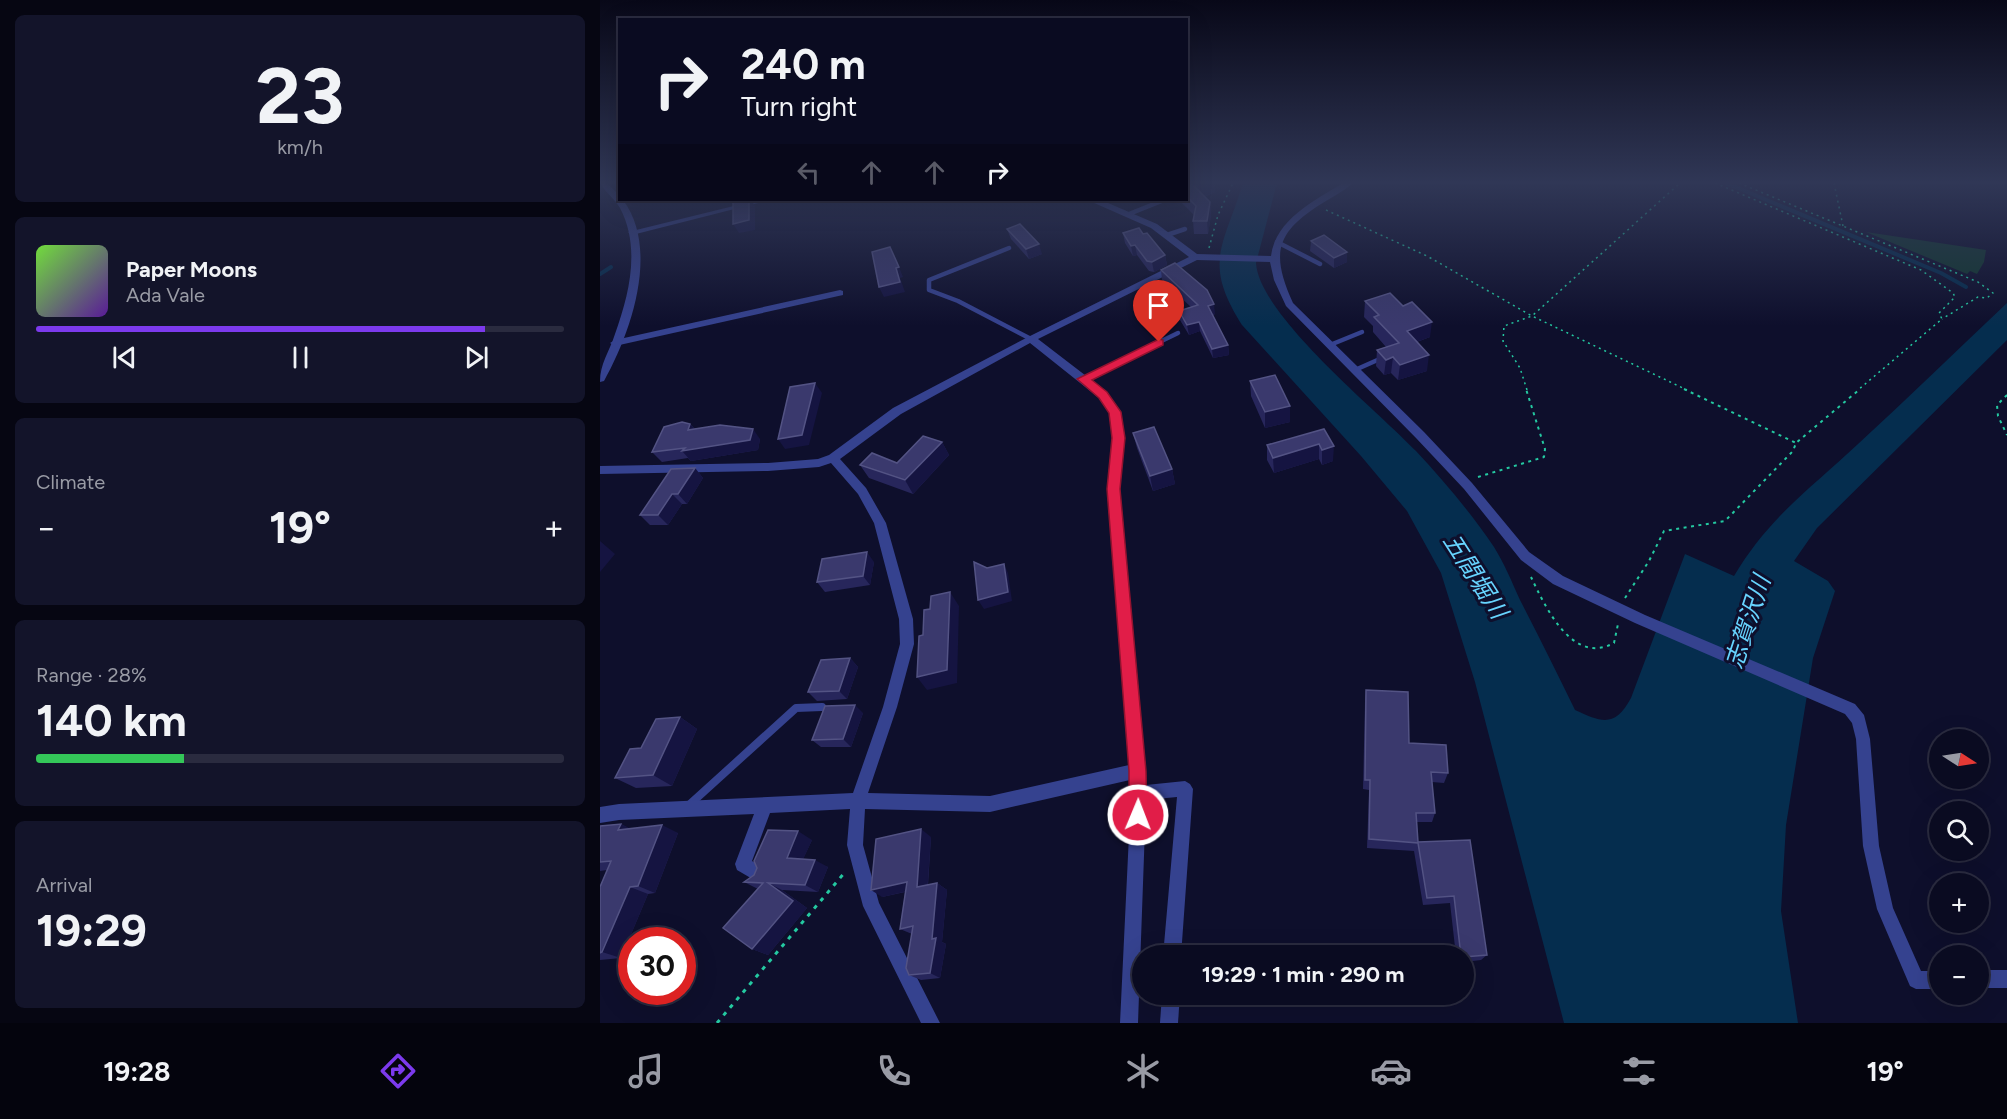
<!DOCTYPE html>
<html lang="en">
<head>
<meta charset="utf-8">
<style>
  :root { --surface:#0a0b21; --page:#13142a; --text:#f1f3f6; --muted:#999ba5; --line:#2a2b3f; --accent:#7c3aed }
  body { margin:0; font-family:Figtree,"Noto Sans JP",sans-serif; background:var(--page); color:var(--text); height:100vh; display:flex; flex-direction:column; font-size:22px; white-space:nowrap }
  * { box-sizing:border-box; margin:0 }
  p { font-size:20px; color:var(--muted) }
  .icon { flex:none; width:33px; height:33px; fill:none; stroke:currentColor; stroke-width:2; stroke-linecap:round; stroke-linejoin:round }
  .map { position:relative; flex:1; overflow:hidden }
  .sheet { display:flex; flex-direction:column; gap:15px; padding:15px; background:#060612; width:600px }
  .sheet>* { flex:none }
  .top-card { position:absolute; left:18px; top:18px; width:570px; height:183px; border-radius:0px; box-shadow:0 6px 24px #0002,0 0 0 2px var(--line); background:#0a0b21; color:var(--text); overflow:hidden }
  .needle { width:39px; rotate:102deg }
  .fabs { position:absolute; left:1329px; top:729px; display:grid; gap:12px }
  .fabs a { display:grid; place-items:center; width:60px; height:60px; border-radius:50%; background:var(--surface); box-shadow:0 6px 24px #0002,0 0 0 2px var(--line); font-size:30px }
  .speed { position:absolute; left:18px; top:927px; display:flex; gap:12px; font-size:30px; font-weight:700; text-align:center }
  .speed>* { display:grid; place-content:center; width:78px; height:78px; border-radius:50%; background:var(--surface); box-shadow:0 6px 24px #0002,0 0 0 2px var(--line); line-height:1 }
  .speed .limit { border:9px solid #d22; background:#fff; color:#111 }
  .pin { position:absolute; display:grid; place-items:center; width:51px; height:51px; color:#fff; margin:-62px -26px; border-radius:50% 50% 50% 0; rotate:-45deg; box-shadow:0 0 6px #0007 }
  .pin .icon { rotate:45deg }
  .me { position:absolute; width:66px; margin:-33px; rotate:1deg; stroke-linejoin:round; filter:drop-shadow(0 0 4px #0008) }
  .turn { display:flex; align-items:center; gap:21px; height:126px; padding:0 24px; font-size:27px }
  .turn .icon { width:78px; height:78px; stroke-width:2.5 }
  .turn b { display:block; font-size:42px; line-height:51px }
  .lanes { display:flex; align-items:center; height:57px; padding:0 24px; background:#0003; justify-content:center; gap:30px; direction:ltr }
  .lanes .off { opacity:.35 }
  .big { font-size:45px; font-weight:700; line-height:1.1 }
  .sheet .card { flex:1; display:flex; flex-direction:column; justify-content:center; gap:9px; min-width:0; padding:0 21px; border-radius:9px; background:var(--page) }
  .sheet .dial { align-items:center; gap:0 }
  .dial b { font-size:78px; line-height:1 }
  .song { display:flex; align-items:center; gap:18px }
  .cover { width:72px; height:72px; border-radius:9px; background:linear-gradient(135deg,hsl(100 70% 55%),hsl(270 70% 35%)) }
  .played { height:6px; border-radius:3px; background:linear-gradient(90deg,var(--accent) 85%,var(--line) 85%) }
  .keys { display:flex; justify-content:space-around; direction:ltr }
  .heat { display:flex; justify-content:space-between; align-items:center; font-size:33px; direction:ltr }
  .charge { height:9px; border-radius:4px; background:linear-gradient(90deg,#34c759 28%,var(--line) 0) }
  .trip { position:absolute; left:532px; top:945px; width:342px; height:60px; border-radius:30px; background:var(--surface); box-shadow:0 6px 24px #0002,0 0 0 2px var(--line); font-weight:700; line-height:60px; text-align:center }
  .tabs { display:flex; height:96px; justify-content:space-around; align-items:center; background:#04040d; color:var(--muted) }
  .tabs .icon { width:42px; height:42px }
  .tabs .active { color:var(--accent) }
  .tabs b { font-size:27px; color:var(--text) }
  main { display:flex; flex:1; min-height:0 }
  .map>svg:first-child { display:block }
</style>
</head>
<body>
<main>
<section class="sheet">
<div class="card dial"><b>23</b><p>km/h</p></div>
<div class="card">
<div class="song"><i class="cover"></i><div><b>Paper Moons</b><p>Ada Vale</p></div></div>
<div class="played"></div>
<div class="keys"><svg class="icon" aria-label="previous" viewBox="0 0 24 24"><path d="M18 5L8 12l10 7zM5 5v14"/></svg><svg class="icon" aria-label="pause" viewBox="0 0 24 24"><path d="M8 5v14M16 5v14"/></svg><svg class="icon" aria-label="next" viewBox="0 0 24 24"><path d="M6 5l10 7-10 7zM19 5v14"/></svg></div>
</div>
<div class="card"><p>Climate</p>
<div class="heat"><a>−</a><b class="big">19°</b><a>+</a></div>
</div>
<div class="card"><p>Range · 28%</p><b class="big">140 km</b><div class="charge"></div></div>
<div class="card"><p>Arrival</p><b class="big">19:29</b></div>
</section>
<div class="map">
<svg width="1407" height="1023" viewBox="0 0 1407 1023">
  <rect width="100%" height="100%" fill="#0e0f2c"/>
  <polygon fill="#11372e" points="1266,232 1386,250 1384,262 1377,274 1370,271 1367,274"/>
  <path fill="#052d4e" d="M643,183H677L656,263C659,315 778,411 816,451C844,481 871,513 894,547C904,563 912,582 920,600C939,637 957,673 975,710C1003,723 1015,727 1031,698L1085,554L1134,576C1169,517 1209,490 1258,444C1308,398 1357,350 1407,303V340L1217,528L1194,561L1228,581L1235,591L1213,658L1186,825L1181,911L1198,1023H964L875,682L841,573L807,511L761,456L642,325C602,262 624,246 643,183Z"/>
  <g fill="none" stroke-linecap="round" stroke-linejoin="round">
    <g stroke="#052d4e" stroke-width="4">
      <polyline points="1126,183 1341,273 1366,287"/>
      <polyline points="0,274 11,267"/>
    </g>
    <g stroke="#24c9a1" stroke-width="1.5" stroke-dasharray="2 4" stroke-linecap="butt">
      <polyline points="1115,183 1321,270 1353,293 1355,297 1339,313 1342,319 1258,390"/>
      <polyline points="1139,183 1378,282 1393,293 1387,298 1378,297 1342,319"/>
      <polyline points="1234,183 1243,226"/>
      <polyline points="726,210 827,256 932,316 1087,390"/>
      <polyline points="609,248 618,215 633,183"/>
      <polyline points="927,390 920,368 903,341 904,326 932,316 1080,183"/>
    </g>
    <g stroke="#24c9a1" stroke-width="2" stroke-dasharray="3 4.5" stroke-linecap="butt">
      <polyline points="1084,389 1196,443"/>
      <polyline points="1407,395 1397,405 1398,416 1407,435"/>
      <polyline points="878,477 944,457 945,449 926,389"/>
      <path d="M931,577C945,606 972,666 1014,643L1018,624"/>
      <polyline points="1025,598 1049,561 1064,531 1125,521 1193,451 1196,443 1260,389"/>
    </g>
    <polyline stroke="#24c9a1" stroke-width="3" stroke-dasharray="4 6" stroke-linecap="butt" points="117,1023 246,871"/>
    <g stroke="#35428f" stroke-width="4.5">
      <polyline points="529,214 564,200"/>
      <polyline points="567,235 585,229"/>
      <polyline points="677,242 720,264"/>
      <polyline points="409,248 329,280 329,290 358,301 431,339"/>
      <polyline points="730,345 762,332"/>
      <polyline points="755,370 782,358"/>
      <polyline points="483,379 578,333"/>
    </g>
    <polyline stroke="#35428f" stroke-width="8" points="89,805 196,708 222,707"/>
    <g fill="#35428f" fill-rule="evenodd">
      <path d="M743,183H753C744,191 732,197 721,204C675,233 671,254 693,303L824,432L872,483L929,552L963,576L1045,615L1255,704L1264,715L1270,739L1279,846L1293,908L1321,971H1340V989H1316L1310,986L1277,909L1263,846L1256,739L1252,723L1245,714L1035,623L953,584L921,560L864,489L816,438L686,306L674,280L670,262L597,260L438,339L507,392L520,412L524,438L519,489L546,785L585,781L590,784L593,789L581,956H563L577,797L546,800L538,1023H520L531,793L530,780L390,812L265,809L263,845L279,903L340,1023H321L263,906L247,845L250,809L170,813L152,861L167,870L169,876L167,882L161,884L137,870L135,864L154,814L19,820L0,823V807L19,804L253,793L283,707L300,644L299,619L274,523L258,494L231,463L219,467L168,471L0,474V466L168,463L218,459L229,455L293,408L428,337L589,257L551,228L492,202L491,200H501L557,224L597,254L671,256C676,219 714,201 743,183ZM430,343L499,398L510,412L512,438L507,489L529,765L390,796L268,793L297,707L314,644L313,619L286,523L266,488L240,459L301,414Z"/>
      <polygon points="158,200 170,200 32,235 28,232"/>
      <polygon points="240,290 243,291 243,295 15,346 10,343 15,340"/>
      <rect x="1378" y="970" width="29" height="18"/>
      <polygon points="562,994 580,994 578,1023 560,1023"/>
    </g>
    <path fill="#35428f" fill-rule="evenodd" d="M0,183H7L20,196V200H23C60,249 31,333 4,381L0,382C0,363 9,353 15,334C29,295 41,248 20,208C15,199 5,192 0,183Z"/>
  </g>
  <g fill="#27265b">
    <polygon points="586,183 614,183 615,192 604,197 610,202 611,215 608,234 594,234 593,221 594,215 579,200 586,200"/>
    <polygon points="407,229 442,254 429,259 411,239"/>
    <polygon points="523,233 543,234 565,255 567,265 554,272 549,271 537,255 533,256 525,243"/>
    <polygon points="711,241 747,262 734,268 710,251"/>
    <polygon points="561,270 615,314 613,315 628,345 629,355 613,358 600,331 589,335 580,320 579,311 591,307 562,280"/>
    <polygon points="765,301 830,337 817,342 827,371 798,380 791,373 784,375 776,366 777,350 786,347 773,332 773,326 764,317"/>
    <polygon points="650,381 690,406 690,422 665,428 651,396"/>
    <polygon points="90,424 95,429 160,439 158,450 91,461 88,458 62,462 52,452"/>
    <polygon points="724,429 733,461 722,465 719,459 674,473 667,460 667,445"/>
    <polygon points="533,433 572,469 575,484 553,491 537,448"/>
    <polygon points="342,442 349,455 313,494 269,478 260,465 297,463"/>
    <polygon points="95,468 103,478 87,504 82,504 68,525 50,525 40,515"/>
    <polygon points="274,562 270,585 225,592 217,582"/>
    <polygon points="250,658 258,667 247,699 217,701 208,692"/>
    <polygon points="766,690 809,743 848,773 844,783 832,782 835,813 832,822 817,822 818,842 870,840 887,955 881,960 864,962 864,956 856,956 850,903 823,905 814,851 767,848 769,790 763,789 765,701"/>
    <polygon points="263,713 251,747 221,747 212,740"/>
    <polygon points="80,717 97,729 72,786 36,788 15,778 41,748"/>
    <polygon points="21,824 30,829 78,833 55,893 48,894 21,958 0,960 0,887 7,870 0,871 0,826"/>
    <polygon points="331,837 328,885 337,883 347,890 342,942 346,944 340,978 321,980 309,975 312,934 300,929 305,892 282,897"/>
    <polygon points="212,840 203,859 228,867 218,892 182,890 207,908 168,955 152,949 158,889 144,882 154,875 157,868"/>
  </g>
  <g fill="#151441">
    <polygon points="600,183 614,183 615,192 600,198 599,184"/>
    <polygon points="149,200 151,200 155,206 155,230 139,233 133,224"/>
    <polygon points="610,202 611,215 608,234 607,221"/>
    <polygon points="439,244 442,254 429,259 426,249"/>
    <polygon points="535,245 537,255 533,256 531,246"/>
    <polygon points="747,252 747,262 734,268 734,258"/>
    <polygon points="565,255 567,265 554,272 552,262"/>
    <polygon points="299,267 303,277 300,278 305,292 284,297 279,287 296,268"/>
    <polygon points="614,304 615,314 609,315 608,306"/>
    <polygon points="599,322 600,331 589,335 587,325"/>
    <polygon points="832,322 830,337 805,346 807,331"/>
    <polygon points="628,345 629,355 613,358 612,349"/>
    <polygon points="829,355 827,371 798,380 800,365"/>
    <polygon points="793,357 791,373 784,375 786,360"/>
    <polygon points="215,383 222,393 209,445 185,449 178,439"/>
    <polygon points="690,406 690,422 665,428 665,412"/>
    <polygon points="90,424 99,434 88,430"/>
    <polygon points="153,429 160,439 158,450 91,461 82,451"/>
    <polygon points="342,442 349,455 313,494 305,480"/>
    <polygon points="719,444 719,459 674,473 673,458"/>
    <polygon points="734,446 733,461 722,465 722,450"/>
    <polygon points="95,468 103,478 87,504 78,494"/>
    <polygon points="572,469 575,484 553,491 550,476"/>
    <polygon points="72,494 82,504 68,525 58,515"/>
    <polygon points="0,541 15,554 0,572"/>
    <polygon points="267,552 274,562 270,585 263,576"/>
    <polygon points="404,564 408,573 412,601 384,609 378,600"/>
    <polygon points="350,592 359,606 357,683 327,690 317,677"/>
    <polygon points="250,658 258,667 247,699 239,691"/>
    <polygon points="255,705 263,713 251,747 243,739"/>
    <polygon points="80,717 97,729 72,786 53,775"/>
    <polygon points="21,824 38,832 18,830"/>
    <polygon points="62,825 78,833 55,893 38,886"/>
    <polygon points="321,829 331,837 327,894 317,887"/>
    <polygon points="198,831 212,840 200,866 187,858"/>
    <polygon points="215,860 228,867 218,892 205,885"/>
    <polygon points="307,882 317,889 282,897 271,890"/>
    <polygon points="168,883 182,890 207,908 168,955 152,949"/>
    <polygon points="337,883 347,890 342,942 346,944 340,978 330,973 332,939"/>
    <polygon points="30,887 48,894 21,958 2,952"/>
  </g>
  <g fill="#3a396d" stroke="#535384" stroke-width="1.5">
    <polygon points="586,183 591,183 610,202 607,221 593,221 596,206 586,196"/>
    <polygon points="138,200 149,200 149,220 133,224 133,201"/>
    <polygon points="420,224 439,244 426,249 407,229"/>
    <polygon points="539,228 543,234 547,233 565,255 552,262 547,261 535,245 531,246 523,233"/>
    <polygon points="724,235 747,252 734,258 711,241"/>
    <polygon points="290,247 299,267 296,268 300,282 279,287 272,252"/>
    <polygon points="575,263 607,290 614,304 608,306 628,345 612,349 599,322 587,325 579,311 598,305 561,270"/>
    <polygon points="790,293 803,306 812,302 832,322 807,331 829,355 800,365 793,357 786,360 777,350 799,343 774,317 779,315 765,301"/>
    <polygon points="675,375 690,406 665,412 650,381"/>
    <polygon points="215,383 202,435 178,439 190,387"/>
    <polygon points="82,422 90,424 88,430 120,425 153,429 150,440 82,451 85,448 52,452 64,427"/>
    <polygon points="554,427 572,469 550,476 533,433"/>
    <polygon points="724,429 734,446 722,450 719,444 673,458 667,445"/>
    <polygon points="323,436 342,442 305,480 260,465 272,453 297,463"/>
    <polygon points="95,468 78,494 72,494 58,515 40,515 71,469"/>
    <polygon points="267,552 263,576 217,582 222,559"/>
    <polygon points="374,562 387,568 404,564 408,592 378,600"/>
    <polygon points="350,592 347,670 317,677 319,636 323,635 324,610 330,609 331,596"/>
    <polygon points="250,658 239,691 208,692 221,660"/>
    <polygon points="766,690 808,692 809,743 846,745 848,773 831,772 835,813 816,813 818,842 870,840 887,955 864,957 864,956 861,956 854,896 827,898 818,843 769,839 770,780 765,780"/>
    <polygon points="255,705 243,739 212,740 225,706"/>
    <polygon points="80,717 53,775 15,778 30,749 41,748 56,719"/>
    <polygon points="21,824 18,830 62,825 38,886 30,887 2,952 0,953 0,887 11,861 0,862 0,826"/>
    <polygon points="321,829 317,887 337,883 332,939 336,938 330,973 309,975 306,968 313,926 300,929 307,882 271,890 276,839"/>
    <polygon points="168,830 198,831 187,858 215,860 205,885 168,883 193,901 152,949 123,928 163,883 144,882 154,875 157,868 154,861"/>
  </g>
  <linearGradient id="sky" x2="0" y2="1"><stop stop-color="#080818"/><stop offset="0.56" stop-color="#303756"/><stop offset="1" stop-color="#303756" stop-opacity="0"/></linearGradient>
  <rect width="1407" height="326" fill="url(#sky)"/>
  <polygon fill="#e11d48" stroke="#92132f" stroke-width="1.5" points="559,339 563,340 563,345 492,380 507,392 521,412 525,438 520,489 546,771 547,815 544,821 538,824 531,821 529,815 529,771 507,489 512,438 509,413 499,398 477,379"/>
  <g text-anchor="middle" stroke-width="6" stroke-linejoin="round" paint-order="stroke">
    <g font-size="24" font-style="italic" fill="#67d4ff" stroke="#0e0f2c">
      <text transform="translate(875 576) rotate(57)" y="8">五間堀川</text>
      <text transform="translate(1148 622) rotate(-72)" y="8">志賀沢川</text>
    </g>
  </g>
</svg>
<div class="fabs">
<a><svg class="needle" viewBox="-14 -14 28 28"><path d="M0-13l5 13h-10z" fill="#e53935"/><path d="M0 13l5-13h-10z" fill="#999ba5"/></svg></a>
<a><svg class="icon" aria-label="search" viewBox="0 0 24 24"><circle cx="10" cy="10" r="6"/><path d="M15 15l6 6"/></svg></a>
<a>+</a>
<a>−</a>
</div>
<div class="speed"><div class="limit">30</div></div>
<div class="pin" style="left:559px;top:342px;background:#d93025"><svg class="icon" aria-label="arrive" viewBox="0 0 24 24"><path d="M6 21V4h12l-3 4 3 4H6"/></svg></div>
<svg class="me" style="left:538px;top:815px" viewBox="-20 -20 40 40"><circle r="17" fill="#e11d48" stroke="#fff" stroke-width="3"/><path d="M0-11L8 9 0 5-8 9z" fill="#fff"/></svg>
<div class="trip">19:29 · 1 min · 290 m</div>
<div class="top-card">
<div class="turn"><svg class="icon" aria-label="right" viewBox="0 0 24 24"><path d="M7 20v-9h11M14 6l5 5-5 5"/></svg><div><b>240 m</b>Turn right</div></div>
<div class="lanes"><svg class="icon off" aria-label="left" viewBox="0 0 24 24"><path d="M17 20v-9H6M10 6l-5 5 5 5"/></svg><svg class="icon off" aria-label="ahead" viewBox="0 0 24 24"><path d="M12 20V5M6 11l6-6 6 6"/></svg><svg class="icon off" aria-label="ahead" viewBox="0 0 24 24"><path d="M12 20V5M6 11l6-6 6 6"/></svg><svg class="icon" aria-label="right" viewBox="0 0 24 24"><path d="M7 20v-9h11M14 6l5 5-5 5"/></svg></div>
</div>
</div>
</main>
<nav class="tabs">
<b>19:28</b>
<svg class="icon active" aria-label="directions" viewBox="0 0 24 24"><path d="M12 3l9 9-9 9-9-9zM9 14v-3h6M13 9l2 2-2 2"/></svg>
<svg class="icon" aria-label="music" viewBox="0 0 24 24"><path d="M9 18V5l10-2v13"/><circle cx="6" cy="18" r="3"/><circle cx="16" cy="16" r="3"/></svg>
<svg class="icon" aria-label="phone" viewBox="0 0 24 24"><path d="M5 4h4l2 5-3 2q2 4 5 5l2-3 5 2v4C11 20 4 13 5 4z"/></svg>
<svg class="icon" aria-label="climate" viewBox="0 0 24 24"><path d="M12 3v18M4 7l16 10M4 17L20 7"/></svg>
<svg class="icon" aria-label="car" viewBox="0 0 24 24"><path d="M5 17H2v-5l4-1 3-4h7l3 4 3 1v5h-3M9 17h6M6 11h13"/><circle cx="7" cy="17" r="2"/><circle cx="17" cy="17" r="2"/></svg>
<svg class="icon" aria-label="filters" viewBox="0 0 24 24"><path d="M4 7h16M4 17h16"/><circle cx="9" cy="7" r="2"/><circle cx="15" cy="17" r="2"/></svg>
<b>19°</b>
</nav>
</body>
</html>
